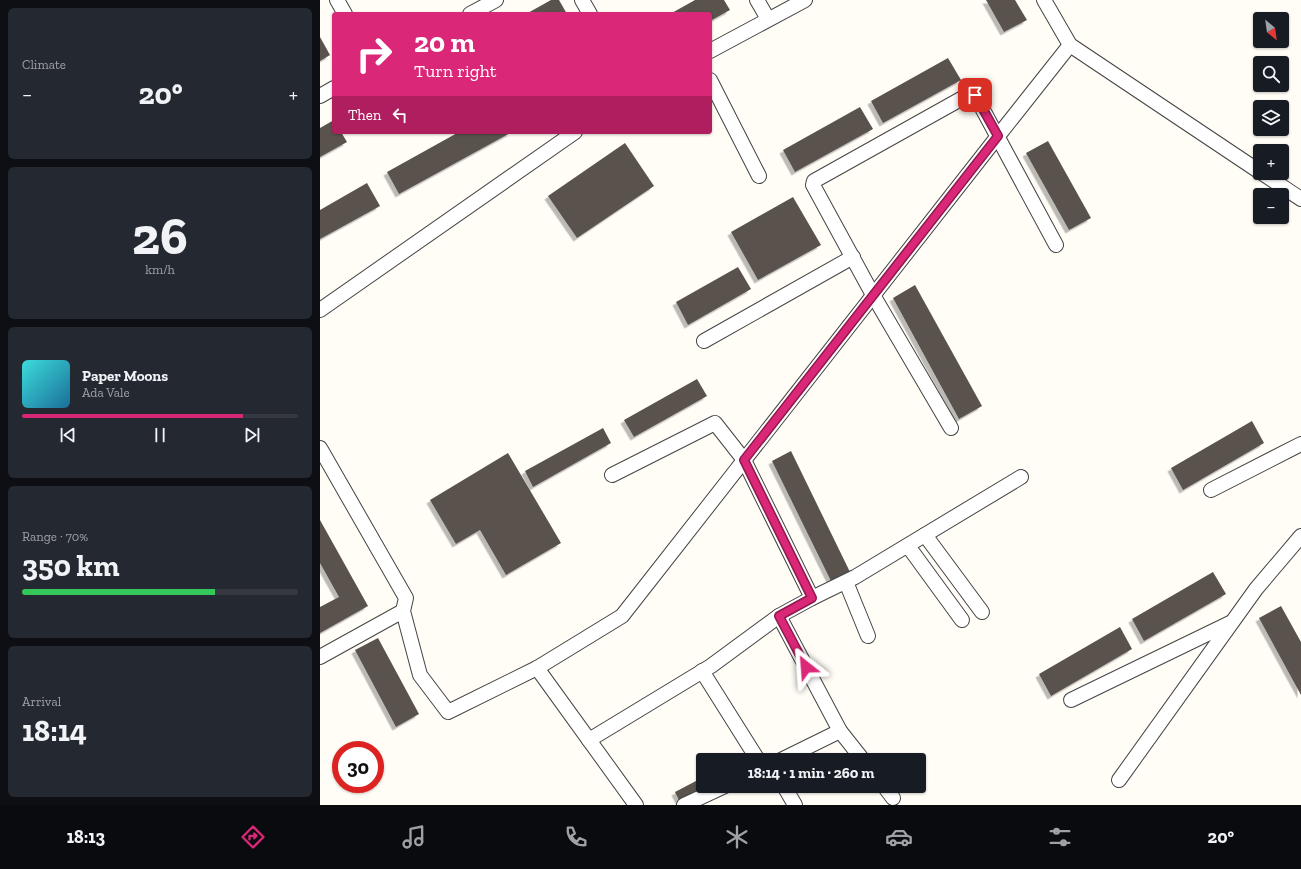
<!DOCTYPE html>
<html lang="en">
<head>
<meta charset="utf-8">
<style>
  :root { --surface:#171b24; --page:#242831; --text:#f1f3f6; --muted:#9ea1a6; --line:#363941; --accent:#db2777 }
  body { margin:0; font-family:"Zilla Slab",serif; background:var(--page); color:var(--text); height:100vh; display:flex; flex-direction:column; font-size:15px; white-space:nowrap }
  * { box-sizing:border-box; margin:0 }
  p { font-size:13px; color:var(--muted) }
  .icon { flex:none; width:22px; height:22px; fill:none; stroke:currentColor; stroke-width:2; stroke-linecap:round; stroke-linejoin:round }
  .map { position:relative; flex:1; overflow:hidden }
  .sheet { display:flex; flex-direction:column; gap:8px; padding:8px; background:#0d0f14; width:320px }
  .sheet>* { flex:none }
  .banner { position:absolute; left:12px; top:12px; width:380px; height:122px; border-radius:4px; box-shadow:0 1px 3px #0004; background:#db2777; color:#fff; overflow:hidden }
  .needle { width:26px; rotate:151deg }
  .tools { position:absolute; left:933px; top:12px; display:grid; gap:8px }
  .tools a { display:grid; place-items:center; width:36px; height:36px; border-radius:4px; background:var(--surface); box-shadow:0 1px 3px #0004; font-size:20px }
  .speed { position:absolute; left:12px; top:741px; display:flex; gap:8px; font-size:20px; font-weight:700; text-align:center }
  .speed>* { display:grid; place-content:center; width:52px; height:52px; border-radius:50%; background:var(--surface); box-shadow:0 1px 3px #0004; line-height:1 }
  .speed .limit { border:6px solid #d22; background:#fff; color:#111 }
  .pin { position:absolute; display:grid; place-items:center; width:34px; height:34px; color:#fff; margin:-17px; border-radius:8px; box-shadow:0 2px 6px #0006 }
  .me { position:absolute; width:44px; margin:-22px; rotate:332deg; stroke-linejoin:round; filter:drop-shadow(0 0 3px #0008) }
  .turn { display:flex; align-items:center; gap:14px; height:84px; padding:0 16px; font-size:18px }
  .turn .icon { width:52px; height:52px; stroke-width:2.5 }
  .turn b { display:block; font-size:28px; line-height:34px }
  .then { display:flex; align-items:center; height:38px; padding:0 16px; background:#0003; gap:8px; font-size:15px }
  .big { font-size:30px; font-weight:700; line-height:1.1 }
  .sheet .widget { flex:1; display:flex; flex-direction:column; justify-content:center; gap:6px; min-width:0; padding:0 14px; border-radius:6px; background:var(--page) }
  .sheet .dial { align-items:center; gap:0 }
  .dial b { font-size:52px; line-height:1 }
  .song { display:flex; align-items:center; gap:12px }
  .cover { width:48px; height:48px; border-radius:6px; background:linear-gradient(135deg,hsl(180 70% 55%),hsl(200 70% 35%)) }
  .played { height:4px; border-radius:2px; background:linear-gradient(90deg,var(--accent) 80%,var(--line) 80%) }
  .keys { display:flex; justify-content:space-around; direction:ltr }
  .heat { display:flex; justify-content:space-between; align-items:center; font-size:22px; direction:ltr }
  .charge { height:6px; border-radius:3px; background:linear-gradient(90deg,#34c759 70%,var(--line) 0) }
  .trip { position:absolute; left:376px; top:753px; width:230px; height:40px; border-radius:4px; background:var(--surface); box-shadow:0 1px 3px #0004; font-weight:700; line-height:40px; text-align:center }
  .dock { display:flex; height:64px; justify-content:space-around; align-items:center; background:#090b0e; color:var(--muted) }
  .dock .icon { width:28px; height:28px }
  .dock .on { color:var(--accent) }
  .dock b { font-size:18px; color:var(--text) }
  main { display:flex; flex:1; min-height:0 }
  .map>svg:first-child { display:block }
</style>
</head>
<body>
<main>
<section class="sheet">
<div class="widget"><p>Climate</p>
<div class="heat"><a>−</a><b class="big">20°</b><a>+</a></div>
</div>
<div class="widget dial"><b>26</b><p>km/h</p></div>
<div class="widget">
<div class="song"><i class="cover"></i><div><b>Paper Moons</b><p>Ada Vale</p></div></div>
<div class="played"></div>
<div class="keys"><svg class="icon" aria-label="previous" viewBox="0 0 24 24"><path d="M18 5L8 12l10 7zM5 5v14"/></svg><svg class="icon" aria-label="pause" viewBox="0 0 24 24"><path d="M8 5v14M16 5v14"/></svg><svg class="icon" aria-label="next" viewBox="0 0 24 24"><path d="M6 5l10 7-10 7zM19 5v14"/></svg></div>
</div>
<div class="widget"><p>Range · 70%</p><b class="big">350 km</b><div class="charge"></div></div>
<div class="widget"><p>Arrival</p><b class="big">18:14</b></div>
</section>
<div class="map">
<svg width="981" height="805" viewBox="0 0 981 805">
  <defs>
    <filter id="shadow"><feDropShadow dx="-3.5" dy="3.5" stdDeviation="0" flood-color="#0004"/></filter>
  </defs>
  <rect width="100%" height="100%" fill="#fffdf5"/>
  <g fill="#5a524d" filter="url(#shadow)">
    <polygon points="231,0 239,0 247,14 206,14"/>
    <polygon points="375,0 404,0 410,10 390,21 390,14 350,14"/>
    <polygon points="666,0 695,0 707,20 684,32"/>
    <polygon points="0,37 10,55 0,61"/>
    <polygon points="628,58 641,80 563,123 551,101"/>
    <polygon points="540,107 553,129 475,172 463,150"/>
    <polygon points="14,120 14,132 21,132 27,142 0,157 0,128"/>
    <polygon points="139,132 192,132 79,194 67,172"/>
    <polygon points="728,141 771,218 749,230 706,153"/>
    <polygon points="305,143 334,186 257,238 228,196"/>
    <polygon points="47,183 60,206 0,239 0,210"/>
    <polygon points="473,197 501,245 438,280 411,232"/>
    <polygon points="418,267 431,289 368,325 356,302"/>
    <polygon points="595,285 662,406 639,419 573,298"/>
    <polygon points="377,379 387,396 314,437 304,420"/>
    <polygon points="932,421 944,443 863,490 851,468"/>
    <polygon points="283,428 291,443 213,487 205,471"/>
    <polygon points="471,451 530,572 511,581 452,461"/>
    <polygon points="188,453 241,543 186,575 160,530 136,544 110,500"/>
    <polygon points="0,520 48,606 0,633 0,607 19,597 0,563"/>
    <polygon points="893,572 906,594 824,641 812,619"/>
    <polygon points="961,606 981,642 981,695 939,618"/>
    <polygon points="800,627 812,649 731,696 719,674"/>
    <polygon points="58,638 99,714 76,727 35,650"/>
    <polygon points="376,781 382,791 360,802 355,792"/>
  </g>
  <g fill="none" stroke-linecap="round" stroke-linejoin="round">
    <defs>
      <g id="street">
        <polyline points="17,0 25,14"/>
        <polyline points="262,0 270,14"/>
        <polyline points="437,0 448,19"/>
        <polyline points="724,0 750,45 940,172"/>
        <polyline points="150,14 176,0"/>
        <polyline points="390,51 485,0"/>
        <polyline points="390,80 439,176"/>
        <polyline points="0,96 14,88"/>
        <polyline points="942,173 981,199"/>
        <polyline points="0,310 255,132"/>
        <polyline points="384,341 533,257"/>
        <polyline points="631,428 553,295 493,185 494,181 648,95 652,93 655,95 736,245"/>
        <polyline points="0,448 86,598 83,611 100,675 128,712 217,668 302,616 678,136 750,45"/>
        <polyline points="292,475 395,423 424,460 492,598"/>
        <polyline points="891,490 981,444"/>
        <polyline points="605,535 662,612"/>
        <polyline points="588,546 642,620"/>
        <polyline points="526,582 548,636"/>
        <polyline points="0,657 83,611"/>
        <polyline points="217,668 316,805"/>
        <polyline points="382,671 438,760"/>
        <polyline points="751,700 910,623"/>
        <polyline points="520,731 543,760"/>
        <polyline points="269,740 391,666 459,616"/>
        <polyline points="461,760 520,731 459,616 492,598 535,577 701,477"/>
        <polyline points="799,780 936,589 981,536"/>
        <polyline points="464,786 475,805"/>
        <polyline points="564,786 573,798"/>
        <polyline points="364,805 405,786"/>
      </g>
    </defs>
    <use href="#street" stroke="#444" stroke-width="16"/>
    <use href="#street" stroke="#fff" stroke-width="14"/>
  </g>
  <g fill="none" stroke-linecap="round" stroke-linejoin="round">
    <defs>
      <polyline id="route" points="486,667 459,616 492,598 424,460 678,136 655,95"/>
    </defs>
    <use href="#route" stroke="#8e194d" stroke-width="10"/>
    <use href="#route" stroke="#db2777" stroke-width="7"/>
  </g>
</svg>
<div class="tools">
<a><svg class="needle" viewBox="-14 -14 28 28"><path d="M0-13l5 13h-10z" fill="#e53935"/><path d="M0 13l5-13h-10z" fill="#9ea1a6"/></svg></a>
<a><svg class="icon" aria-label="search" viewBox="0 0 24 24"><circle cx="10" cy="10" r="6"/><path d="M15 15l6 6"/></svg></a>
<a><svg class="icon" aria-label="layers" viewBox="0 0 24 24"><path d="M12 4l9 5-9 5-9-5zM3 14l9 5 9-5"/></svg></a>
<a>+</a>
<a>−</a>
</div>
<div class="speed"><div class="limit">30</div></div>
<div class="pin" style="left:655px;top:95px;background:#d93025"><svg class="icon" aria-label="arrive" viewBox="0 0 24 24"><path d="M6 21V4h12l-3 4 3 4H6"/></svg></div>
<svg class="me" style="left:486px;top:667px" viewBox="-20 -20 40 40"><path d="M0-17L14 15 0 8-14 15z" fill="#db2777" stroke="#fff" stroke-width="4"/></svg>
<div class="trip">18:14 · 1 min · 260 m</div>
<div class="banner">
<div class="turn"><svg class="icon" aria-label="right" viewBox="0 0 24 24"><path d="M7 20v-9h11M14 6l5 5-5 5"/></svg><div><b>20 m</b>Turn right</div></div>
<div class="then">Then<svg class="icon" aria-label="left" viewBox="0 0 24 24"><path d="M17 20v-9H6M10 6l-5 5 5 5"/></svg></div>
</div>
</div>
</main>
<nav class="dock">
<b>18:13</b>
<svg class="icon on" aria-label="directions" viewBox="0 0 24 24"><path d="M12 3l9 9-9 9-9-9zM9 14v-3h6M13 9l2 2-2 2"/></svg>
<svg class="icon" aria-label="music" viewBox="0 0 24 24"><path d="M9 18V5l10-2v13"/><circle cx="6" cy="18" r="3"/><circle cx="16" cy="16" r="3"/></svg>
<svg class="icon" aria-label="phone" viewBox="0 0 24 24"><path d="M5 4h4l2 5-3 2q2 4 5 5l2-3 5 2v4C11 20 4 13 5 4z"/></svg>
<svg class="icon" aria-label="climate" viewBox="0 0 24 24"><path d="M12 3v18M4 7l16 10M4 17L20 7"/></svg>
<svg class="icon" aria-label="car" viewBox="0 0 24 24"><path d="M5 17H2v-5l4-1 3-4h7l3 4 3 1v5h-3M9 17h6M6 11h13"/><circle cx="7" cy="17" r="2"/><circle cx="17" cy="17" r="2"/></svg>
<svg class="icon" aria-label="filters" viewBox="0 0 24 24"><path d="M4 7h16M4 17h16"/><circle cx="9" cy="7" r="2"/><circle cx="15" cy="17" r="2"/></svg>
<b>20°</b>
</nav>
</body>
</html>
